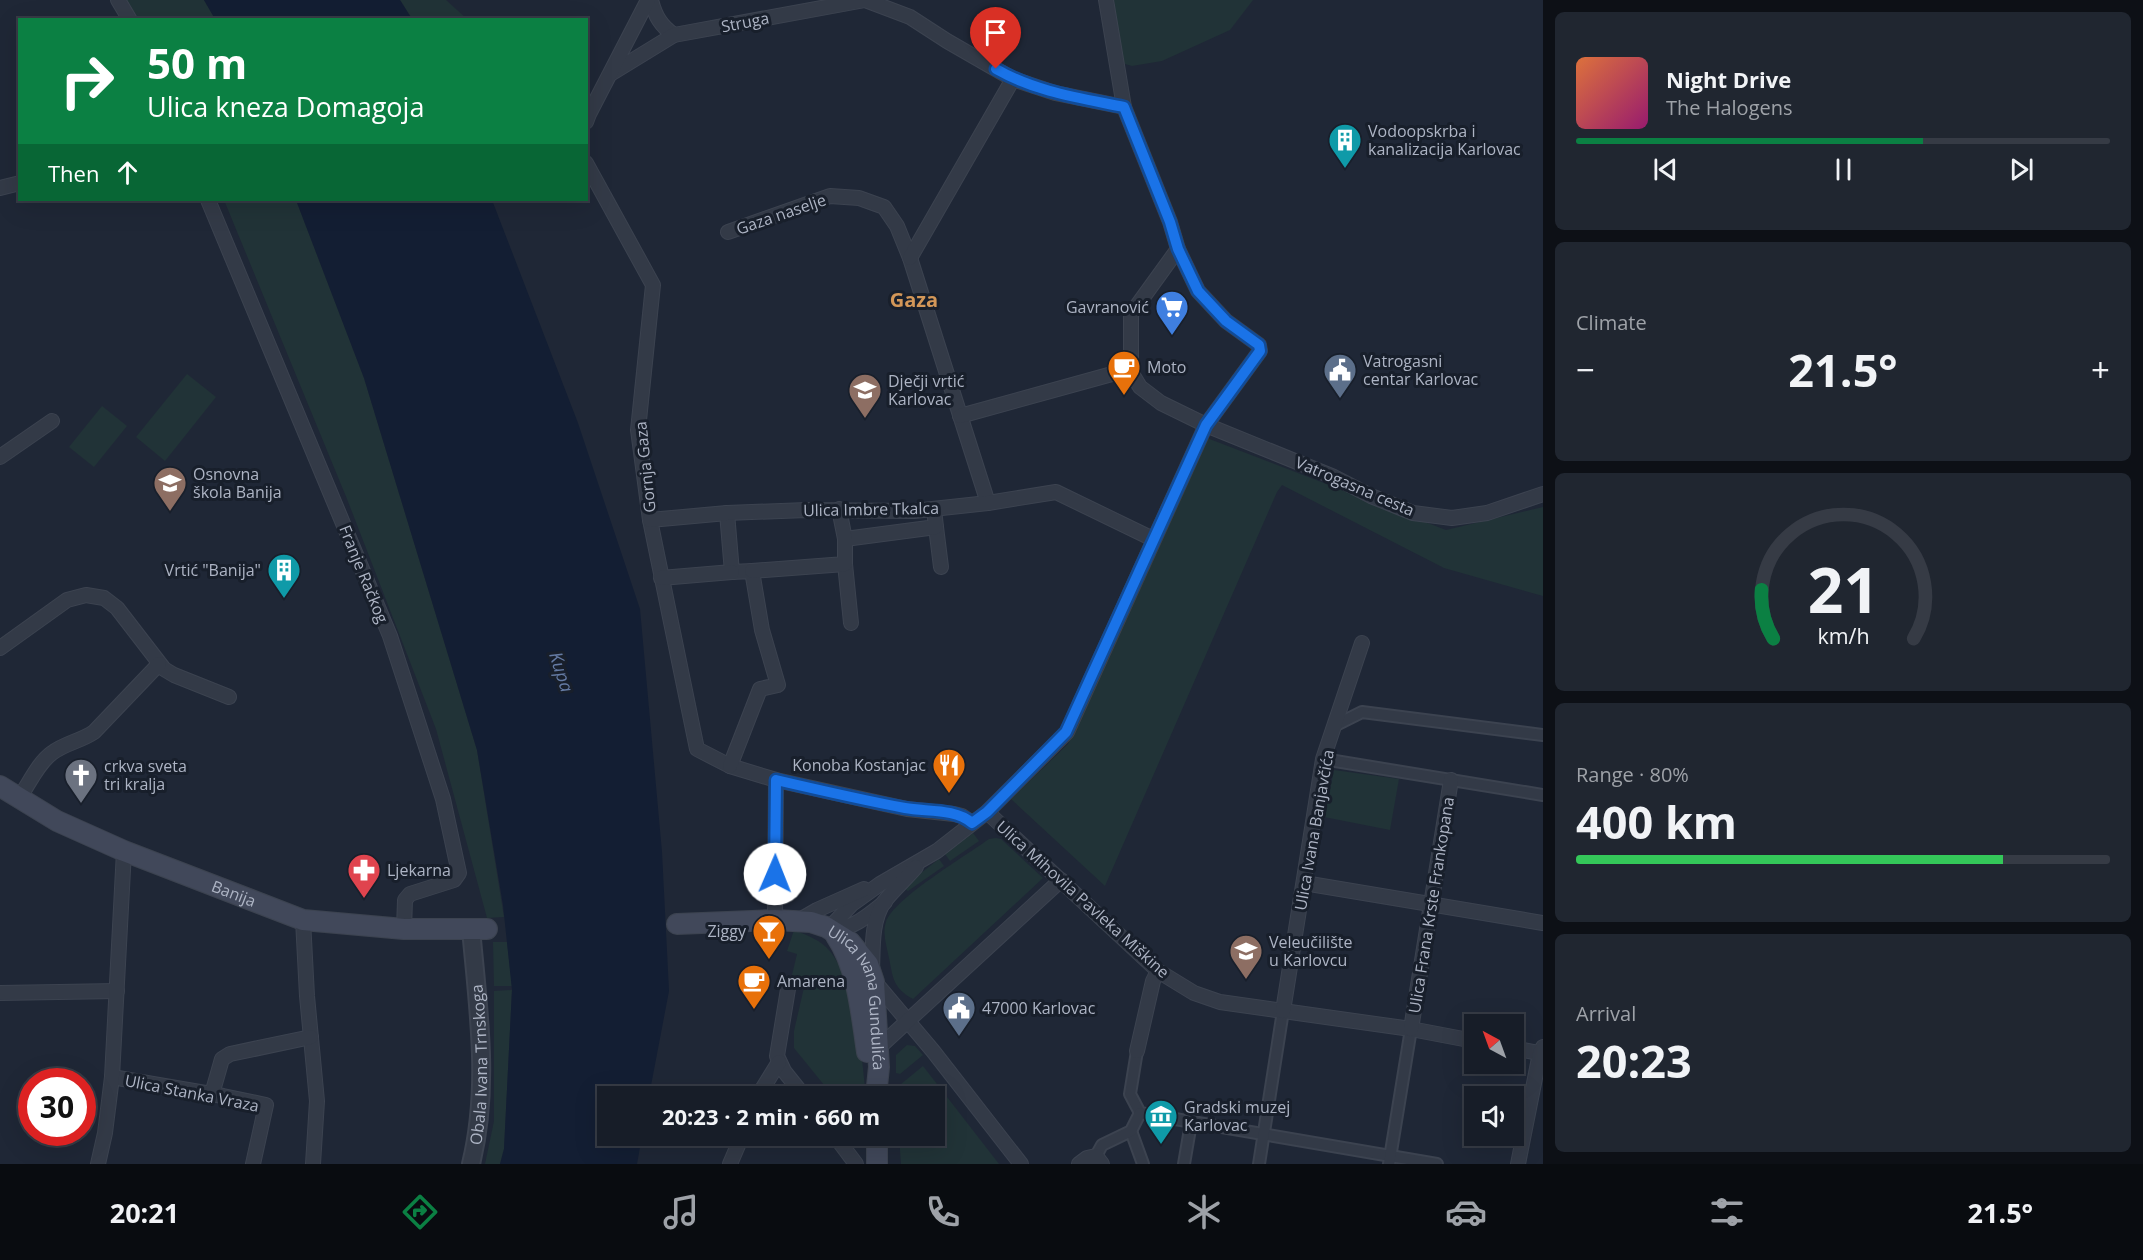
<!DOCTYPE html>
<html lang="en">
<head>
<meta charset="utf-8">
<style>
  :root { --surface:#171d28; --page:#202630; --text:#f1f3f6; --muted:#9ea2a8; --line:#363b45; --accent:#0b8043 }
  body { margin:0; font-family:"Open Sans",sans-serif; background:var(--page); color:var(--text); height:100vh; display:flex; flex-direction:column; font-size:22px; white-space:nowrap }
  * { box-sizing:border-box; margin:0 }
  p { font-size:20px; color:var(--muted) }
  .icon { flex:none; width:33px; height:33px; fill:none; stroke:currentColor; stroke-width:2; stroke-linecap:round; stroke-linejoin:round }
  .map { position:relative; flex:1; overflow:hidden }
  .details { display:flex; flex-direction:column; gap:12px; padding:12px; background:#0d1016; width:600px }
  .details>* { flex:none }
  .guide { position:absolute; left:18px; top:18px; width:570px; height:183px; border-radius:0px; box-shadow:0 6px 24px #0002,0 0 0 2px var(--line); background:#0b8043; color:#fff; overflow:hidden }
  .needle { width:39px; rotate:319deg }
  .tools { position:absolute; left:1464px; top:1014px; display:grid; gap:12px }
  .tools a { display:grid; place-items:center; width:60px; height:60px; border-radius:0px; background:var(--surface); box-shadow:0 6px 24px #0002,0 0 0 2px var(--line); font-size:30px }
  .speed { position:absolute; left:18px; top:1068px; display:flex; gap:12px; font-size:30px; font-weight:700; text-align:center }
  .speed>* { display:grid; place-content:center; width:78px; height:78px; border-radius:50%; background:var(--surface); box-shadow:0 6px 24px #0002,0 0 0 2px var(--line); line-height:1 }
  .speed .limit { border:9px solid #d22; background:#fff; color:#111 }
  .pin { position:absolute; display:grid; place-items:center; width:51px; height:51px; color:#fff; margin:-62px -26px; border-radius:50% 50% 50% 0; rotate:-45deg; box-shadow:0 0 6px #0007 }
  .pin .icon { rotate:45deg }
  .me { position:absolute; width:66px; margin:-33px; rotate:1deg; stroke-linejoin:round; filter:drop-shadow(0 0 4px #0008) }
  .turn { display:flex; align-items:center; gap:21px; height:126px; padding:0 30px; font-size:27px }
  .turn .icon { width:78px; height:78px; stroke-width:2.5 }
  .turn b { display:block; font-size:42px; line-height:51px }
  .then { display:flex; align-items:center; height:57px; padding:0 30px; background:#0003; gap:12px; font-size:22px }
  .big { font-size:45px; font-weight:700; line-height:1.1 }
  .details .tile { flex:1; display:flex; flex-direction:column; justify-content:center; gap:9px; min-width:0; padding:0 21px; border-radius:9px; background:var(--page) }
  .details .dial { align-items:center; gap:0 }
  .dial svg { height:156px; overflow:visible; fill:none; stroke:var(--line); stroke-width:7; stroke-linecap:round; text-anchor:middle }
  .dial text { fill:var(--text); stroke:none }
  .song { display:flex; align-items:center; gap:18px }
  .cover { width:72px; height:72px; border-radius:9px; background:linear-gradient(135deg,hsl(20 70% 55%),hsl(320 70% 35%)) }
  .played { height:6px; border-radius:3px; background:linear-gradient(90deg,var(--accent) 65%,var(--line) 65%) }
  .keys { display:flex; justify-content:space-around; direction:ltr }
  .heat { display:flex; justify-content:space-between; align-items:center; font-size:33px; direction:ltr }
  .charge { height:9px; border-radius:4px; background:linear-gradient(90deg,#34c759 80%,var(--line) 0) }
  .trip { position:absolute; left:597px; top:1086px; width:348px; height:60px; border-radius:0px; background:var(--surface); box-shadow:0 6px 24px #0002,0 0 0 2px var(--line); font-weight:700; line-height:60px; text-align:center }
  .tab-bar { display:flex; height:96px; justify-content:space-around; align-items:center; background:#090c10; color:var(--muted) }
  .tab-bar .icon { width:42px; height:42px }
  .tab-bar .on { color:var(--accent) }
  .tab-bar b { font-size:27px; color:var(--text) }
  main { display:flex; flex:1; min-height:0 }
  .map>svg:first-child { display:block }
</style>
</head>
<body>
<main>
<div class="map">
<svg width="1543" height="1164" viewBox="0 0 1543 1164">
  <rect width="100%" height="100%" fill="#1f2736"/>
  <g fill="#213337">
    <polygon points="126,0 204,0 215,19 139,19"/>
    <polygon points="400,0 446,0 467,19 412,19"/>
    <polygon points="1114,0 1253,0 1230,30 1162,61 1132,66 1125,64 1121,60"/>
    <polygon points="224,200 296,200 364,378 477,750 504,917 487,918 436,729 347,499"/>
    <polygon points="187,374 216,397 165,461 136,437"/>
    <polygon points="102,406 127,426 94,467 69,447"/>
    <polygon points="1207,438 1446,530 1543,507 1543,596 1444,568 1282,485 1277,492 1105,886 1011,799 1068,744"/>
    <polygon points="1334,770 1399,779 1390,830 1324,817"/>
    <polygon points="973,833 979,841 950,861 945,854"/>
    <path d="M996,838L1001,839L1043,878L913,999C893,988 893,978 889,958C887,947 882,933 886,922C893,899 967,855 989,839Z"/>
    <polygon points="939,859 944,866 908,891 903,887"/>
    <path d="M794,930C804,934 818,939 826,947C857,978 861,1054 866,1096H833L794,1048V1031L805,983L791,979L797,954L787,951Z"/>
    <polygon points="493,942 507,942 512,986 494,986"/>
    <polygon points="512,990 504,1149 500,1164 485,1164 494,1121 494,991"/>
    <polygon points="907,1045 915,1046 923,1055 900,1074 896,1073 896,1055"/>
    <polygon points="923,1066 999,1164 901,1164 899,1136 934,1136 934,1096 895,1096 895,1089"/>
  </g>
  <g fill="#131e33">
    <polygon points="204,0 400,0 412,19 215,19"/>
    <polygon points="296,200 492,200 578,423 640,609 662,852 669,991 649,1096 608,1096 608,1136 642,1136 637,1164 500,1164 504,1149 512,990 503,905 477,750 364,378"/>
  </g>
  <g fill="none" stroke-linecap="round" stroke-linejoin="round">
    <defs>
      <g id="pedestrian">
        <polyline points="1334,726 1362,712 1543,735"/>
        <polyline points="1323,759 1543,795"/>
        <polyline points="1137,1051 1130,1094 1140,1113 1437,1164"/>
        <polyline points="1131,1131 1143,1164"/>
        <polyline points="1096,1156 1102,1145 1131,1131 1140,1113"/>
        <polyline points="1184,1164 1191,1123"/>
        <polyline points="1259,1164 1283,1011"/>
        <polyline points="1389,1164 1411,1029"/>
      </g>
      <g id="minor">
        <polyline points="118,0 130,20"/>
        <path d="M651,0C655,16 661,26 674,35"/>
        <polyline points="612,73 674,35 865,0 910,17 947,41 1013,79 1055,93 1124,107"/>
        <polyline points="586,122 589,114 648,0"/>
        <polyline points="586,163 653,285 638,430 650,520 697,749 730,766 776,780 907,809 954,814 962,816 972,823"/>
        <polyline points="0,188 20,183"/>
        <polyline points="208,200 390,636 443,799 459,873 454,880 410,894 405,900 404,929"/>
        <polyline points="728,232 830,196 859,198 884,207 897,226 910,258 988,503"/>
        <polyline points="1178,249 1131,314 1131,372 1140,387 1161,403 1206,425 1334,477 1371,496 1413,513 1452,518 1487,513 1543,494"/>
        <polyline points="910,258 1013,79"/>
        <polyline points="960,416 1112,374"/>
        <polyline points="0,457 52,421"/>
        <polyline points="727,513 732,572 752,571 762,630 778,685 760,689 730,766"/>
        <polyline points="650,520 727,513 807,510 914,511 988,503 1056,492 1153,539"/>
        <polyline points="936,527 941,567"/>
        <polyline points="845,539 936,527 934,509"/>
        <polyline points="845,564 851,623"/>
        <polyline points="752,571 845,564 845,539 839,509"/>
        <polyline points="661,578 732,572"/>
        <polyline points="0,648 67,600 86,595 104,598 117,608 164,669 174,675 229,697"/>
        <path d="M19,798C29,784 38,763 52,753C65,743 81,741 94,732L159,664"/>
        <polyline points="987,812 1158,971 1194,993 1220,1002 1411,1029 1474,1041"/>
        <polyline points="1304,883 1543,923"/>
        <path d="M885,902C869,915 854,928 832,931L835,922L852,904L880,884L937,851L987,812L1067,732L1206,425L1260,351L1259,345L1226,321L1198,291L1178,249L1170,222L1124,107L1106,0"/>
        <polyline points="303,920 307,996 317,1101 313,1164"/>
        <polyline points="775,920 776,780"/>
        <polyline points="798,921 817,910 864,889"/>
        <path d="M872,971C873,948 871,922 884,902C893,890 906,879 916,867"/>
        <polyline points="874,981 933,1051 1021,1164"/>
        <polyline points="789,983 777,1056 784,1071 804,1096"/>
        <polyline points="0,993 117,991"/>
        <polyline points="1283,1011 1323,759 1362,643"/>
        <polyline points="1411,1029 1451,780"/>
        <polyline points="1514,1048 1543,1054"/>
        <polyline points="875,1051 1061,880"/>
        <polyline points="1137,1051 1153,981 1158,971"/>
        <polyline points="112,1077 223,1096 266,1105 253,1164"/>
        <polyline points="212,1094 222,1059 230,1054 311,1037"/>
        <polyline points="758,1096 779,1062"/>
        <polyline points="835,1136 856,1164"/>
        <polyline points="98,1164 105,1133 112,1077 124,851"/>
        <polyline points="730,1164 742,1136"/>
        <polyline points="1079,1164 1087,1158 1096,1156 1102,1164"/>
        <polyline points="1518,1164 1540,1053 1543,1047"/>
      </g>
      <g id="tertiary">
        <path id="s1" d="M471,1164C490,1087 478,1007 471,929"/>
      </g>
      <g id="secondary">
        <path id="s2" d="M0,786L57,821L124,851L303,920L404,929H487"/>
        <path id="s3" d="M677,924L775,920L811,922L826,927L850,942L868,964L874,982L879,1067L876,1096"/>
        <path d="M836,936C858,969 861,1013 867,1052"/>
        <polyline points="877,1136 877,1164"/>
      </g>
    </defs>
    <use href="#pedestrian" stroke="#3c4350" stroke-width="14"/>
    <use href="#minor" stroke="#3c4350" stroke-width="16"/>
    <use href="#tertiary" stroke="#3c4350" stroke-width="20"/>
    <use href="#secondary" stroke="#3c4350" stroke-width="22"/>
    <use href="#pedestrian" stroke="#333a47" stroke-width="10"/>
    <use href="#minor" stroke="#333a47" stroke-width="14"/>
    <use href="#tertiary" stroke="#333a47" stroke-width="16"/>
    <use href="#secondary" stroke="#41485a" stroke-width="20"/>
  </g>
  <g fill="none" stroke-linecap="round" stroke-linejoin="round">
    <defs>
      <path id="route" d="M775,874L776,780C819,790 862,800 905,808C926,812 955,808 972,823L987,812L1066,732L1206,425L1260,351L1259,345L1226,321L1198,291L1178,249L1170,222L1124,107C1080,98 1036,92 996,69"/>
    </defs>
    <use href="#route" stroke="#114b97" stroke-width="15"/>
    <use href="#route" stroke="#1a73e8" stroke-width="10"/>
  </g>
  <defs>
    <symbol id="building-pin" viewBox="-11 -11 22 30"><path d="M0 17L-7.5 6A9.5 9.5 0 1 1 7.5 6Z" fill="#0f9aa8" stroke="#181f2b"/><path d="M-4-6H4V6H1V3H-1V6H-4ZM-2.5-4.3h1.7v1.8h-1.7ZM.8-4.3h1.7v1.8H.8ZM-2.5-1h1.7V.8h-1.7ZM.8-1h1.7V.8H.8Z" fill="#fff"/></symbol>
    <symbol id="supermarket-pin" viewBox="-11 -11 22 30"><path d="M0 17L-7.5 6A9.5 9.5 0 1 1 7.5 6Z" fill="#3f7fe0" stroke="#181f2b"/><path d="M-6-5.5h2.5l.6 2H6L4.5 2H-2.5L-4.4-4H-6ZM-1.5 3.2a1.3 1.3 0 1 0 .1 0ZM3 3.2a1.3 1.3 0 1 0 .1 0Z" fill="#fff"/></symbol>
    <symbol id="cafe-pin" viewBox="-11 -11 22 30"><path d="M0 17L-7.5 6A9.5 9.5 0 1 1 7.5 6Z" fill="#e8710a" stroke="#181f2b"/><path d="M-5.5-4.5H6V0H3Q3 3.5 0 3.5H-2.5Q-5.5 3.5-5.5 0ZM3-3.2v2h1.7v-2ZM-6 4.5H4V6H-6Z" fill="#fff"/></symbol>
    <symbol id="civic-pin" viewBox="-11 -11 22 30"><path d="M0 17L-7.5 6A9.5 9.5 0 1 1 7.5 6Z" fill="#5c6f8a" stroke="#181f2b"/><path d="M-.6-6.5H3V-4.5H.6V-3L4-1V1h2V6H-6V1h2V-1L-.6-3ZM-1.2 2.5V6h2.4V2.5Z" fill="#fff"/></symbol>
    <symbol id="school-pin" viewBox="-11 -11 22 30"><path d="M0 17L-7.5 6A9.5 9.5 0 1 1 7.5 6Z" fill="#8d6e63" stroke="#181f2b"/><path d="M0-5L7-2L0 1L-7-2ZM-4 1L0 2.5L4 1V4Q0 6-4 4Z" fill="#fff"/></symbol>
    <symbol id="restaurant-pin" viewBox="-11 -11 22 30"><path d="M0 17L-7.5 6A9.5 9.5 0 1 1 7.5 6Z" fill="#e8710a" stroke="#181f2b"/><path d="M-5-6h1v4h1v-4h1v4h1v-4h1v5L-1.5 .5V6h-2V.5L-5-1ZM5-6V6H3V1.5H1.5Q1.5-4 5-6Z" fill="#fff"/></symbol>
    <symbol id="church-pin" viewBox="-11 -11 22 30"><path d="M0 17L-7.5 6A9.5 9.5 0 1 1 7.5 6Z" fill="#6b7280" stroke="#181f2b"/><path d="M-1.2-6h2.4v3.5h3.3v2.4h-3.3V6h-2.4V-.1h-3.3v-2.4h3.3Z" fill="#fff"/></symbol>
    <symbol id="pharmacy-pin" viewBox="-11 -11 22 30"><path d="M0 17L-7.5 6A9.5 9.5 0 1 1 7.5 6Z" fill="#e0444e" stroke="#181f2b"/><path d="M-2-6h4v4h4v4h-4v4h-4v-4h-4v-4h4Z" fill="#fff"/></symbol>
    <symbol id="bar-pin" viewBox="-11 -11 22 30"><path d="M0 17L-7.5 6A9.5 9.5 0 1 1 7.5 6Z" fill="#e8710a" stroke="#181f2b"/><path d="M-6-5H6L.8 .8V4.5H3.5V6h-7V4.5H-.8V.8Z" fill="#fff"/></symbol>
    <symbol id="university-pin" viewBox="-11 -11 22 30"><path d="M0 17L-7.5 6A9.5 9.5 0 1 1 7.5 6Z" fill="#8d6e63" stroke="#181f2b"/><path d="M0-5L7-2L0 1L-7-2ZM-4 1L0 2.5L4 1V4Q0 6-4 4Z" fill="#fff"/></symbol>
    <symbol id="museum-pin" viewBox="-11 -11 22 30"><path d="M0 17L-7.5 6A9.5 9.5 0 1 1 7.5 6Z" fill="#0f9aa8" stroke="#181f2b"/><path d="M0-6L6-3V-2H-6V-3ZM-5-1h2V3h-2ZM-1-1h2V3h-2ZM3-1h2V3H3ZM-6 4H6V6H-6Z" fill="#fff"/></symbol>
  </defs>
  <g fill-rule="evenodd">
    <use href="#building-pin" x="1326" y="121" width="38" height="52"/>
    <use href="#supermarket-pin" x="1153" y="288" width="38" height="52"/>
    <use href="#cafe-pin" x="1105" y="348" width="38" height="52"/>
    <use href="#civic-pin" x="1321" y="351" width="38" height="52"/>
    <use href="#school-pin" x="846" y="371" width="38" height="52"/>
    <use href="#school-pin" x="151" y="464" width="38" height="52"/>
    <use href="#building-pin" x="265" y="551" width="38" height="52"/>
    <use href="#restaurant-pin" x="930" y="746" width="38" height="52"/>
    <use href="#church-pin" x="62" y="756" width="38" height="52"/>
    <use href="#pharmacy-pin" x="345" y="851" width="38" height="52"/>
    <use href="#bar-pin" x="750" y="912" width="38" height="52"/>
    <use href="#university-pin" x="1227" y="932" width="38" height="52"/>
    <use href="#cafe-pin" x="735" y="962" width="38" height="52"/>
    <use href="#civic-pin" x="940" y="989" width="38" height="52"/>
    <use href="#museum-pin" x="1142" y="1097" width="38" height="52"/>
  </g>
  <g text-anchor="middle" stroke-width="6" stroke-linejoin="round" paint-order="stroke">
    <g font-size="16" fill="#adb4c4" stroke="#181f2b">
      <text transform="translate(745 22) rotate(-11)" y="6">Struga</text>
      <text transform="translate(781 214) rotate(-19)" y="6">Gaza naselje</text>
      <text transform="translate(645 467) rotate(-96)" y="6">Gornja Gaza</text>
      <text transform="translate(1355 486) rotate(23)" y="6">Vatrogasna cesta</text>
      <text transform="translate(871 509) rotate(-1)" y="6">Ulica Imbre Tkalca</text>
      <text transform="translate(364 574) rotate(68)" y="6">Franje Račkog</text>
      <text transform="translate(1314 830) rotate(-80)" y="6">Ulica Ivana Banjavčića</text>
      <text dy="6" stroke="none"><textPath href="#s2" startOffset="258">Banija</textPath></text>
      <text transform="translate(1083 899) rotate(42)" y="6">Ulica Mihovila Pavleka Miškine</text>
      <text transform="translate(1431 905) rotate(-81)" y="6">Ulica Frana Krste Frankopana</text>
      <text dy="6" stroke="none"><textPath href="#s3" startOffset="234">Ulica Ivana Gundulića</textPath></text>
      <text dy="6" stroke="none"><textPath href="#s1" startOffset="100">Obala Ivana Trnskoga</textPath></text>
      <text transform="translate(192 1093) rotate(11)" y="6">Ulica Stanka Vraza</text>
    </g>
    <g font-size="16" fill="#adb4c4" stroke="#181f2b" text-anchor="start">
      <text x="1368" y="137">Vodoopskrba i<tspan x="1368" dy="18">kanalizacija Karlovac</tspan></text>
      <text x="1149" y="313" text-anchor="end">Gavranović</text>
      <text x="1363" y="367">Vatrogasni<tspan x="1363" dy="18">centar Karlovac</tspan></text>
      <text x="1147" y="373">Moto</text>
      <text x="888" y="387">Dječji vrtić<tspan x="888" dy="18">Karlovac</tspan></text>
      <text x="193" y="480">Osnovna<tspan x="193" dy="18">škola Banija</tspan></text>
      <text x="261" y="576" text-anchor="end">Vrtić "Banija"</text>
      <text x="926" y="771" text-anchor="end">Konoba Kostanjac</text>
      <text x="104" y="772">crkva sveta<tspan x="104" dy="18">tri kralja</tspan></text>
      <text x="387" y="876">Ljekarna</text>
      <text x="746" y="937" text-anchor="end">Ziggy</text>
      <text x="1269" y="948">Veleučilište<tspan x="1269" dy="18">u Karlovcu</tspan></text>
      <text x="777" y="987">Amarena</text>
      <text x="982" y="1014">47000 Karlovac</text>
      <text x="1184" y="1113">Gradski muzej<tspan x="1184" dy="18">Karlovac</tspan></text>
    </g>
    <g font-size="18" font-style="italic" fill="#657ba4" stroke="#181f2b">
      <text transform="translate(561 672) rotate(72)" y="6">Kupa</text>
    </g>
    <g font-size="20" font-weight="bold" fill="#d39758" stroke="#181f2b">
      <text x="914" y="307">Gaza</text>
    </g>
  </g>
</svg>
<div class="tools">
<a><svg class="needle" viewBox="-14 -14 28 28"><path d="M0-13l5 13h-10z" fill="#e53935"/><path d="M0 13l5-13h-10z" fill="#9ea2a8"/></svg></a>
<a><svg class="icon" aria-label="sound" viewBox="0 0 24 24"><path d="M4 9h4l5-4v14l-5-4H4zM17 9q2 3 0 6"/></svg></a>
</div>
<div class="speed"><div class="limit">30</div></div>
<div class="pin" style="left:996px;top:69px;background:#d93025"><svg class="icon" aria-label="arrive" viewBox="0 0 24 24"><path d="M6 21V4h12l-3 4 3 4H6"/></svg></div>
<svg class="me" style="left:775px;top:874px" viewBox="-20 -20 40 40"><circle r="19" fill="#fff"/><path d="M0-13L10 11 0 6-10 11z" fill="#1a73e8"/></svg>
<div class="trip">20:23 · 2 min · 660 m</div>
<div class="guide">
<div class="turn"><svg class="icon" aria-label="right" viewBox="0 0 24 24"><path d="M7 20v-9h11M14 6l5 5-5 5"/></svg><div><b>50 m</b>Ulica kneza Domagoja</div></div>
<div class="then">Then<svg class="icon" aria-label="ahead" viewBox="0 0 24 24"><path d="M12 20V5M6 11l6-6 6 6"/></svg></div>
</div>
</div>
<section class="details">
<div class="tile">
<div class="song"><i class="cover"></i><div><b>Night Drive</b><p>The Halogens</p></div></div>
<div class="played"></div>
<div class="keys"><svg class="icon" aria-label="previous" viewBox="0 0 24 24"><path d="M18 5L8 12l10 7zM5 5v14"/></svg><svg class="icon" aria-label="pause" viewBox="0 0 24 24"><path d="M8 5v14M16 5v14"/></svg><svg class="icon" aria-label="next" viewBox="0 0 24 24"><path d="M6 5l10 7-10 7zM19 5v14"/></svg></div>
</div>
<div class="tile"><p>Climate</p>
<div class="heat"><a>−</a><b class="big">21.5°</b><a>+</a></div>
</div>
<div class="tile dial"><svg viewBox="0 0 100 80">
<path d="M14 69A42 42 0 1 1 86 69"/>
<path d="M14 69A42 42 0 0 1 8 44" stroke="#0b8043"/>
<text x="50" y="56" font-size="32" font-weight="700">21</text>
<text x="50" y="72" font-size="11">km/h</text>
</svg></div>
<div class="tile"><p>Range · 80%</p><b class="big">400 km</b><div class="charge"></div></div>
<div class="tile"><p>Arrival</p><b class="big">20:23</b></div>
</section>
</main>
<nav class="tab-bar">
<b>20:21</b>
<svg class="icon on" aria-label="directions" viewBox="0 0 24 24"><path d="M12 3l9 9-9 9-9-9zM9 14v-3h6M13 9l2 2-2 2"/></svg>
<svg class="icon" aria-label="music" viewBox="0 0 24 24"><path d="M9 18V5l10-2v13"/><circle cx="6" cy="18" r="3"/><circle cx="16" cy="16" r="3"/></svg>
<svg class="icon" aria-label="phone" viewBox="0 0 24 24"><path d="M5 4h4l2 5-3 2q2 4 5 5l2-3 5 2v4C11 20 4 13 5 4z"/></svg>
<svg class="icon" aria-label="climate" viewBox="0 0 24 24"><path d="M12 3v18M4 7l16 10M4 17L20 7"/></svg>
<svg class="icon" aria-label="car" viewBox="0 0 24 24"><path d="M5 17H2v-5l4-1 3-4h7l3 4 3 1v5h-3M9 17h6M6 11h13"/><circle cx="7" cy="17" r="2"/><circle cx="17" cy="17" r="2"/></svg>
<svg class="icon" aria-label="filters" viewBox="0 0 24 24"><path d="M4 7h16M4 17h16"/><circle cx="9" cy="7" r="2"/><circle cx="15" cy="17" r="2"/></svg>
<b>21.5°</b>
</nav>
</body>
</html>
